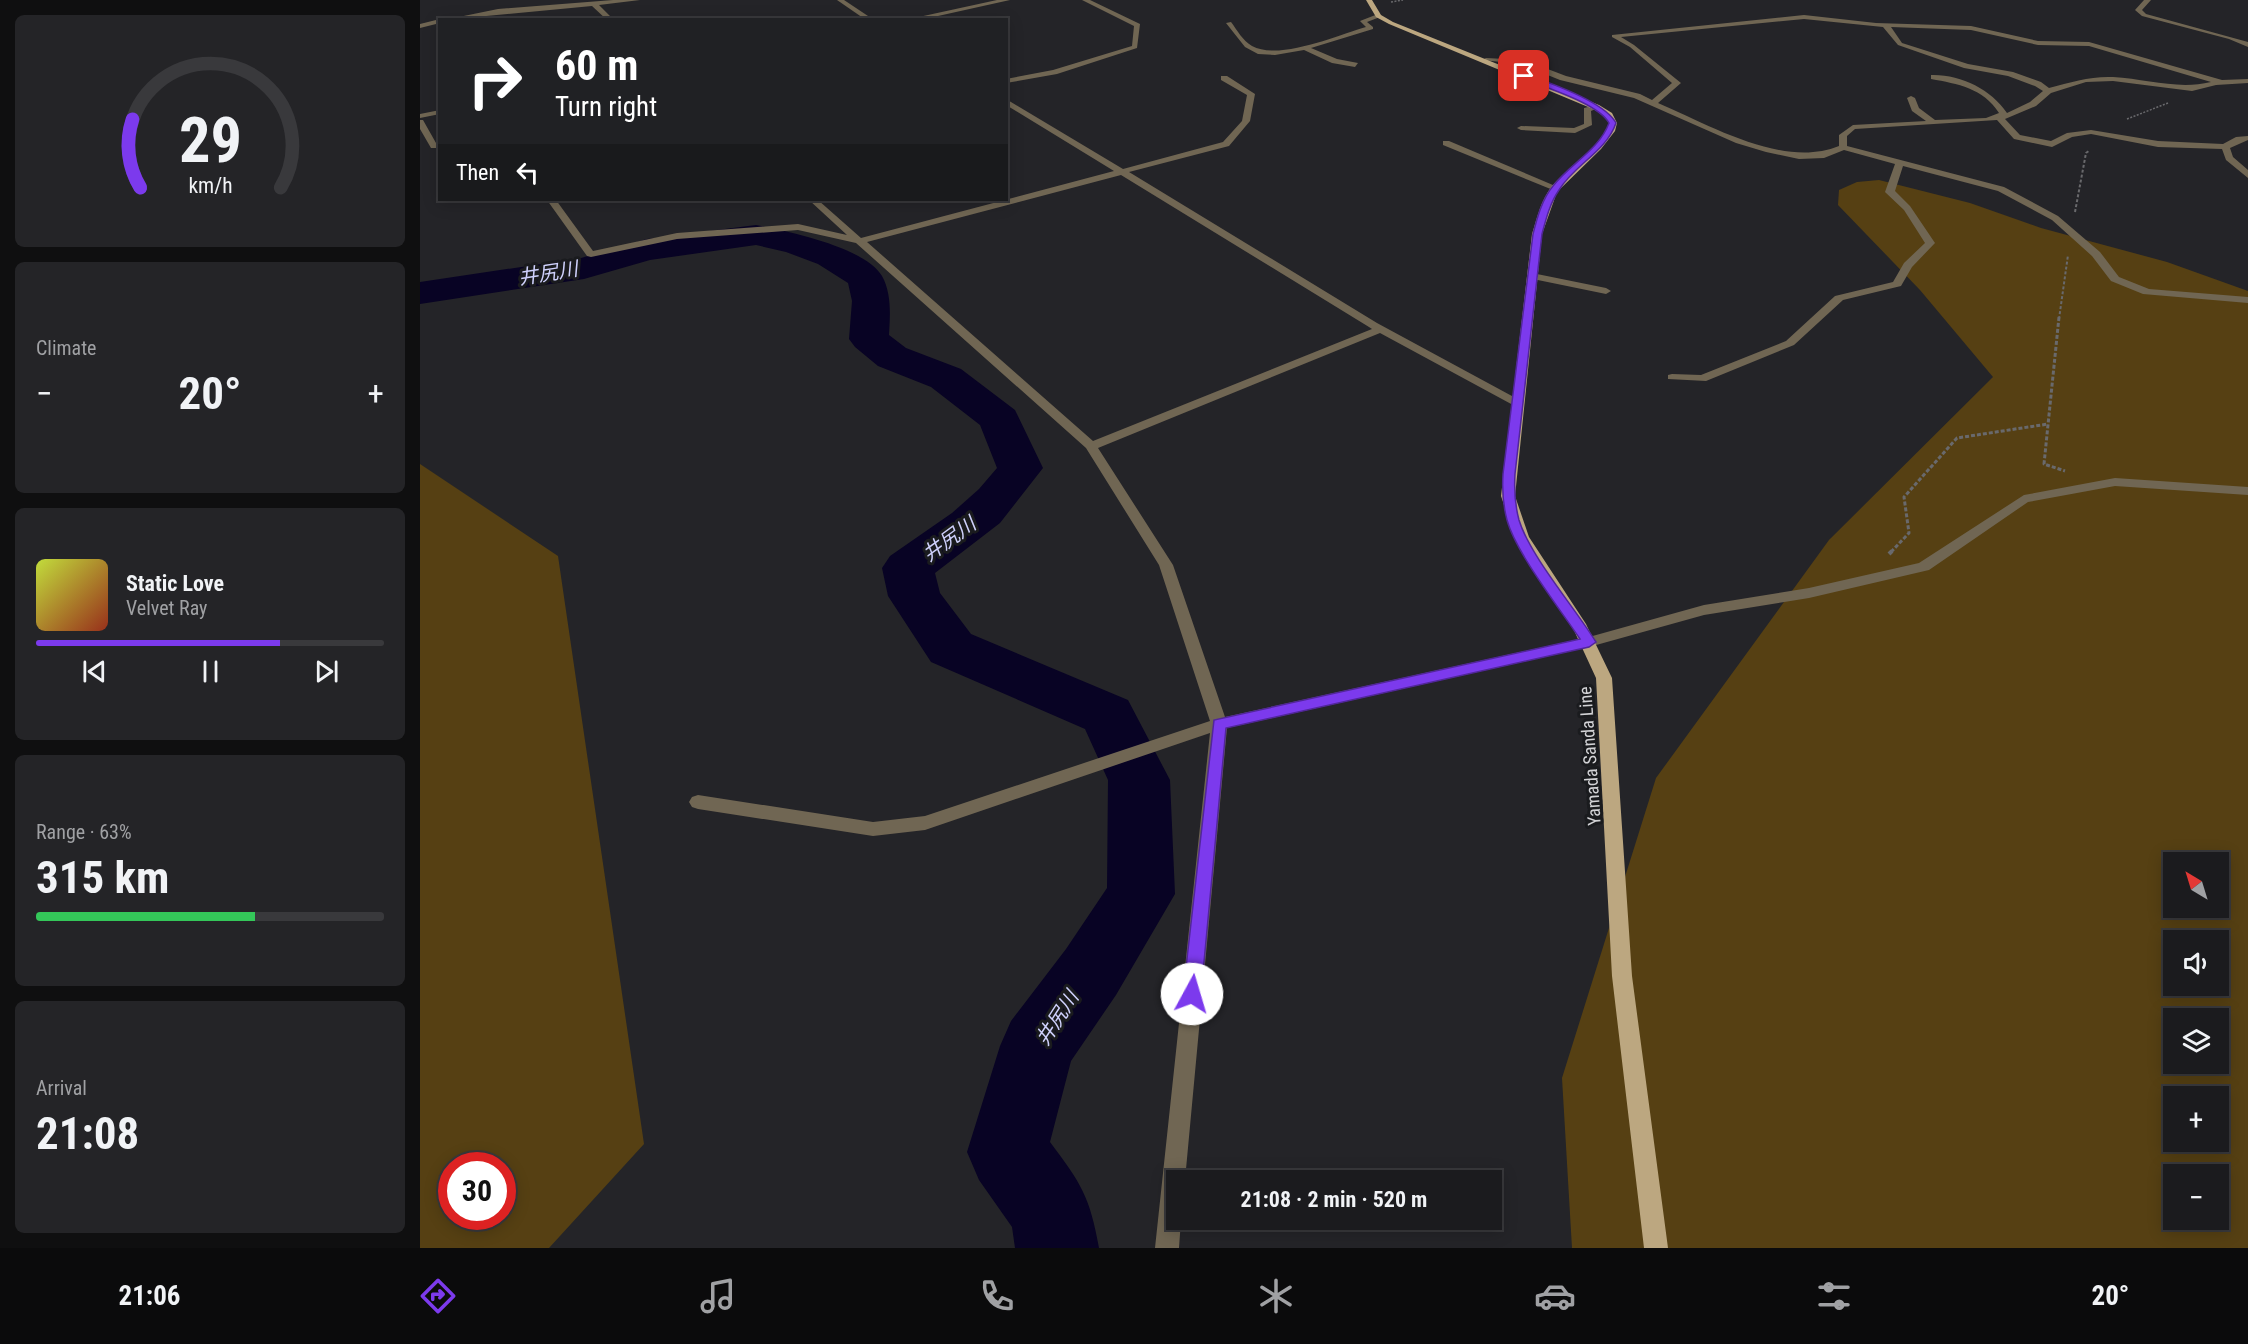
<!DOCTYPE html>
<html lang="en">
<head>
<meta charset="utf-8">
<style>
  :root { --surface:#1b1b1e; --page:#242427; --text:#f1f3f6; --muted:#a0a1a4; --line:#39393c; --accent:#7c3aed }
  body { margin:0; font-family:"Roboto Condensed","Noto Sans JP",sans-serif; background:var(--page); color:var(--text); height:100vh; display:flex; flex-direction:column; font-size:22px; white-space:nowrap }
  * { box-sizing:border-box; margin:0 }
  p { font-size:20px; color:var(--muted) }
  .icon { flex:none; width:33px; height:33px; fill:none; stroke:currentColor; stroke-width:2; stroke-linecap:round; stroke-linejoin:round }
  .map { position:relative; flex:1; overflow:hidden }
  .sheet { display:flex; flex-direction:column; gap:15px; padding:15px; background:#0f0f10; width:420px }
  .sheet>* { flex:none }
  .guide { position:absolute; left:18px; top:18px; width:570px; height:183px; border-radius:0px; box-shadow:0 3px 15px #0003,0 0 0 2px var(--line); background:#202124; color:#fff; overflow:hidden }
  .needle { width:39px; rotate:322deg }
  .tools { position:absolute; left:1743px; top:852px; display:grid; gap:12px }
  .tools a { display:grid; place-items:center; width:66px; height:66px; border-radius:0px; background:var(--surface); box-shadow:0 3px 15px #0003,0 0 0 2px var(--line); font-size:30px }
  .speed { position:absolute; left:18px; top:1152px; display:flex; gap:12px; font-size:30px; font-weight:700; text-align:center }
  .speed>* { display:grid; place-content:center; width:78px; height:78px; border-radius:50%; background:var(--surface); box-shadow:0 3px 15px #0003,0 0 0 2px var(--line); line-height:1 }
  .speed .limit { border:9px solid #d22; background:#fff; color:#111 }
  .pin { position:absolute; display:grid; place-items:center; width:51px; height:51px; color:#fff; margin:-26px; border-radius:12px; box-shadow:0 3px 9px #0006 }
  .me { position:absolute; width:66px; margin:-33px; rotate:6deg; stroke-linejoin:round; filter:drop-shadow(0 0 4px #0008) }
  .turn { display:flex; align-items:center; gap:21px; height:126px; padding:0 18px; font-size:27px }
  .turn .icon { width:78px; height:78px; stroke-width:2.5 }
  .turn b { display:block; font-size:42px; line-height:51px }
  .then { display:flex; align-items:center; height:57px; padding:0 18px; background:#0003; gap:12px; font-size:22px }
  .big { font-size:45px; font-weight:700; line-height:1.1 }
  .sheet .tile { flex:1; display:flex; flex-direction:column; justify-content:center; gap:9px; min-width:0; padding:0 21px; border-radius:9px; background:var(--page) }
  .sheet .dial { align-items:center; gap:0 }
  .dial svg { height:156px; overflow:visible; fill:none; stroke:var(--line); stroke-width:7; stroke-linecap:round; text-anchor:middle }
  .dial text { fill:var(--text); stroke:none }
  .song { display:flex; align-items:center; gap:18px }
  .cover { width:72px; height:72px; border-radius:9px; background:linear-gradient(135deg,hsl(70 70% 55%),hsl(10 70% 35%)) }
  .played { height:6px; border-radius:3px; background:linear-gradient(90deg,var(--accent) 70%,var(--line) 70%) }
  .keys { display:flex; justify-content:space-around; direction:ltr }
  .heat { display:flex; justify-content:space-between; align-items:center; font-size:33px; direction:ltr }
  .charge { height:9px; border-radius:4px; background:linear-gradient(90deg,#34c759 63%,var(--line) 0) }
  .trip { position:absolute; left:746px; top:1170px; width:336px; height:60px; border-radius:0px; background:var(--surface); box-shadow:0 3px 15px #0003,0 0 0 2px var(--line); font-weight:700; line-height:60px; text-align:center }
  .dock { display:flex; height:96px; justify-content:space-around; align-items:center; background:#0b0b0c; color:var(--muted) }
  .dock .icon { width:42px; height:42px }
  .dock .selected { color:var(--accent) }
  .dock b { font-size:27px; color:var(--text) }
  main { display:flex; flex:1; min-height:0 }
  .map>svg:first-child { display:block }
</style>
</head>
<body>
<main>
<section class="sheet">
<div class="tile dial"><svg viewBox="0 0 100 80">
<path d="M14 69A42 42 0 1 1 86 69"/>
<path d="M14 69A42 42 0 0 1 10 34" stroke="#7c3aed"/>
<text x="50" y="56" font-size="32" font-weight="700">29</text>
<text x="50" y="72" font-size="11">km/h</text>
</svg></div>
<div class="tile"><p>Climate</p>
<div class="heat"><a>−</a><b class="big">20°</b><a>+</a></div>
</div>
<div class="tile">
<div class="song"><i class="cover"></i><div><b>Static Love</b><p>Velvet Ray</p></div></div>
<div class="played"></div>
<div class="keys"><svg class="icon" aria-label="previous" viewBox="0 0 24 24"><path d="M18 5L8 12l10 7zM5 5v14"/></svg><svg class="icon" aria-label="pause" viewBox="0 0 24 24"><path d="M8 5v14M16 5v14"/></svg><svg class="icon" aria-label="next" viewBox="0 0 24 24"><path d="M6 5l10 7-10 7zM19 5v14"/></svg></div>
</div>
<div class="tile"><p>Range · 63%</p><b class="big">315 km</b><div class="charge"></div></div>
<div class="tile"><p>Arrival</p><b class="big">21:08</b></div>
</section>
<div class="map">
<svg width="1828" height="1248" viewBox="0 0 1828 1248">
  <rect width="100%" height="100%" fill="#242428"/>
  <g fill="#564013" fill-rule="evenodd">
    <path d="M1459,180L1550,203L1621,228L1747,262L1828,291V1248H1152L1142,1078L1236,778L1409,540L1573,377L1500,290L1418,205L1419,190L1437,182ZM1754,862H1798V908H1754ZM1754,940H1798V986H1754ZM1754,1018H1798V1064H1754ZM1754,1096H1798V1142H1754ZM1754,1174H1798V1220H1754Z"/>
    <path d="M0,464L138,556L224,1144L129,1248H0ZM32,1166H82V1216H32Z"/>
  </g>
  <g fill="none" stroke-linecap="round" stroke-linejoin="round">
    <path fill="#080324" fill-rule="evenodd" d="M336,225C367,231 445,247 462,276C472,294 470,316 469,335L486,348L541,369L595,410L623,468L580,523L515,573L520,593L551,634L708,700L750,780L755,894L696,995L651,1061L630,1142C661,1183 670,1197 679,1248H595L592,1227L559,1180L547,1152L580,1046L591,1021L646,949L687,888L688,780L665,729L511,662L468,596L462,568L470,556L532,513L559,489L577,468L560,425L511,387L458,366L435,347L429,339L432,301L428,283L398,264L366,252L336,245L230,260L164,279L0,304V282L161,258L227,239Z"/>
    <g stroke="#69696c" stroke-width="1.5" stroke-dasharray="2 1.5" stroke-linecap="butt">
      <polyline points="971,2 983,0"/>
      <polyline points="1707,119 1748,103"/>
    </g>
    <g stroke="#69696c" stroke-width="2" stroke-dasharray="3 2" stroke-linecap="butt">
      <polyline points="1655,212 1666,153 1670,150"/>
      <polyline points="1639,319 1648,255"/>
    </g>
    <g stroke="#69696c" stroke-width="3" stroke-dasharray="4 2" stroke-linecap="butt">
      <polyline points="1639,317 1624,464 1645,471"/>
      <polyline points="1471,552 1489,533 1484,497 1537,438 1628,424"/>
    </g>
    <polyline stroke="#69696c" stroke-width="4" stroke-dasharray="4.5 3" stroke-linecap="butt" points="1469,554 1472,551"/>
    <g fill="#706653" fill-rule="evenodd">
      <polygon points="193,0 220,0 179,5 194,20 187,20 172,6 24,20 78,9"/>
      <polygon points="417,0 424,0 454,20 446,20"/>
      <polygon points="577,0 590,0 500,20 485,20"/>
      <polygon points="662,0 670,0 720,24 717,48 637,74 586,83 586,79 633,70 712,46 714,26"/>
      <polygon points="1724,0 1731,0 1722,10 1726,14 1828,42 1828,47 1809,39 1722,16 1715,10"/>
      <path d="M958,14L960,17L947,22L953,27V29L891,48L917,59L938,63L935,67L912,63L884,50L855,55L838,54L825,47L806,23L811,22C817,30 823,41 832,46C859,61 918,35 946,27L940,21Z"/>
      <path d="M1384,15L1456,23L1551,26L1618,41L1669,42L1802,80L1828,79V83L1796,85L1772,91L1693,81L1666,82L1631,93L1616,106L1585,119L1600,135L1631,141L1647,133L1671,130L1738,141L1803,144L1816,137L1828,136V140L1810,148L1813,157L1828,170V178L1806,160L1802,149L1738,147L1671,134L1652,137L1632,147L1594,139L1577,120L1435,129L1427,136V146L1584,187L1638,216L1680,252L1699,277L1729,289L1828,297V303L1723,294L1691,281L1672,256L1632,220L1578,191L1483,166L1475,191L1490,206L1515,243L1492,267L1481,286L1423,300L1374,345L1286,381L1248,379V375L1252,374L1281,375L1366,341L1415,296L1473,282L1484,263L1505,243L1484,210L1465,192L1475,164L1424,150L1404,158L1379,159L1346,152L1316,143L1214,98L1140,80L1100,64L1062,60L1066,58L1104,60L1146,76L1220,94L1232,100L1252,83L1210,47L1192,37V35ZM1384,19L1463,27L1478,45L1544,68L1588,76L1615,86L1623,91L1610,102L1587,113C1571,89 1540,74 1511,75V79C1538,84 1563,88 1579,113L1566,118L1515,120L1499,108L1495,98L1491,96L1487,98L1492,111L1506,121L1433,125L1419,135V146C1363,169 1290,125 1238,103L1261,83L1214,45L1201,37ZM1471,27L1551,30L1618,45L1669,46L1791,82C1758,90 1727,79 1693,77C1671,76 1651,82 1629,88L1621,82L1593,72L1548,64L1482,43Z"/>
      <polygon points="20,19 22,20 20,20 20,23 0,28 0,24"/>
      <path d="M801,76H807L835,94L830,121L809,146L709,172L957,323L1103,402L1101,405H1093L960,333L678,448L753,565L805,717L1169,637L1284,605L1389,588L1499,563L1604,495L1695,478L1828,487V495L1695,486L1608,502L1509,570L1389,598L1284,615L1169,647L807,728L765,1180H756V1220H761L759,1248H735L790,733L505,830L453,836L278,809L272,807L269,802L272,797L278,795L453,822L505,816L790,721L739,565L666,448L436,243L378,230L257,239L171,257L167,256L127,200H136L173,251L257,233L378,224L427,235L389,200H398L441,238L694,171L586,105V99L703,169L803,142L822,121L827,95L801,80ZM701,175L949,327L952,329L673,441L447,242Z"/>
      <polygon points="1176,105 1180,107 1171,111 1172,125 1155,133 1101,130 1097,128 1101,126 1154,128 1164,124 1164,108"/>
      <polygon points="20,110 20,114 0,118 0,114"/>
      <polygon points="0,120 3,120 16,143 20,143 20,148 11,148 0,129"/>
      <polygon points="1023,141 1029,141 1140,188 1133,190 1023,145"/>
      <polygon points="1112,273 1186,288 1191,291 1186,294 1108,278 1108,274"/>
    </g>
    <path fill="#bca780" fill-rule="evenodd" d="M946,0H952L961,15L973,22L1179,105L1192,113L1197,123L1195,131L1181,149L1137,192L1122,234L1095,496L1109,537L1166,624L1192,678L1212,976L1248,1248H1224L1192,976L1176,678L1152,626L1095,537L1081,496L1112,234C1117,218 1121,200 1132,186C1150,165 1180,151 1189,123L1186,116L1173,109L969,24L956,17Z"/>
  </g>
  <path fill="#7c3aed" stroke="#51269a" stroke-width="1.5" d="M1104,74C1128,82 1184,101 1196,123C1186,152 1155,164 1139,190C1130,203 1126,219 1122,234L1095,474C1094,490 1095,505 1099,520C1110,556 1155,608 1176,642L1169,647L806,728L781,994L779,1000L772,1002L766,1000L763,994L794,720L1160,639C1140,609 1096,553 1087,520C1083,505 1082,490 1083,474L1113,234C1117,218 1122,199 1133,186C1151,163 1179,150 1189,123C1178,103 1123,87 1102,78Z"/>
  <g text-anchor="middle" stroke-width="6" stroke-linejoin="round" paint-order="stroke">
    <g font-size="18" fill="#d3d3d6" stroke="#1a1b1e">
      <text transform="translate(1170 756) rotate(-94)" y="6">Yamada Sanda Line</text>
    </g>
    <g font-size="20" font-style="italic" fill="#cfd1fc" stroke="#1a1b1e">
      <text transform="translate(128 273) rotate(-9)" y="7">井尻川</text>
      <text transform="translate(529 539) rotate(-36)" y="7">井尻川</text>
      <text transform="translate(637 1018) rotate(-57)" y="7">井尻川</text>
    </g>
  </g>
</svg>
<div class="tools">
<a><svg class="needle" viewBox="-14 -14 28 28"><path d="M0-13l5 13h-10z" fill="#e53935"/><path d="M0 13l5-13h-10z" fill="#a0a1a4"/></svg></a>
<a><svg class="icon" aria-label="sound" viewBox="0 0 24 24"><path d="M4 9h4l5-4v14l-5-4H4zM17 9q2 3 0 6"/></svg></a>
<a><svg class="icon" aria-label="layers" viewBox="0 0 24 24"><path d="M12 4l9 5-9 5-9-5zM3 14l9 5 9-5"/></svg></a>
<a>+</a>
<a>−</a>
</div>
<div class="speed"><div class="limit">30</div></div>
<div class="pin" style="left:1104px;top:76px;background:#d93025"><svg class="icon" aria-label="arrive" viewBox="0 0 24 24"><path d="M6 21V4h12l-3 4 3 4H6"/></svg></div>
<svg class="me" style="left:772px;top:994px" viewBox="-20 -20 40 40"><circle r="19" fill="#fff"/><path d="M0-13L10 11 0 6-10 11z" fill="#7c3aed"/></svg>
<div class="trip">21:08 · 2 min · 520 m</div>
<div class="guide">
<div class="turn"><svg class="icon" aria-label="right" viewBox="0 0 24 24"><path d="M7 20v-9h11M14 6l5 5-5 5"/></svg><div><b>60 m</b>Turn right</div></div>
<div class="then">Then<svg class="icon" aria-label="left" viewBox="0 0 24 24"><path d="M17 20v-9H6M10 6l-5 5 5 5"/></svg></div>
</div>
</div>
</main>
<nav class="dock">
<b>21:06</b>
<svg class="icon selected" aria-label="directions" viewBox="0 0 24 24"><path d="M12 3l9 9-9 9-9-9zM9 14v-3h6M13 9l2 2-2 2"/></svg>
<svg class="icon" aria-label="music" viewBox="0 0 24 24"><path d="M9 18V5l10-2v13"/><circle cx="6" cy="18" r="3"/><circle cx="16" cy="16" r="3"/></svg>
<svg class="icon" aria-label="phone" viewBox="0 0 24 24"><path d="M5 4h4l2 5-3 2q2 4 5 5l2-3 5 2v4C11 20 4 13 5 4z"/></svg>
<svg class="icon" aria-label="climate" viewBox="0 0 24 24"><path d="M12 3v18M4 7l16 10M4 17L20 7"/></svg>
<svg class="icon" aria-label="car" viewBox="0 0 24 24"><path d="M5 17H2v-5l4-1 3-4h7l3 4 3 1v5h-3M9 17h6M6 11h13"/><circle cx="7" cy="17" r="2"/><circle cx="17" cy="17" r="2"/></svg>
<svg class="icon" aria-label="filters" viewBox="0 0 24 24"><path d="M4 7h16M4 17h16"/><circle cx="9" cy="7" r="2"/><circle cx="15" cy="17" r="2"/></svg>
<b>20°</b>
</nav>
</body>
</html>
